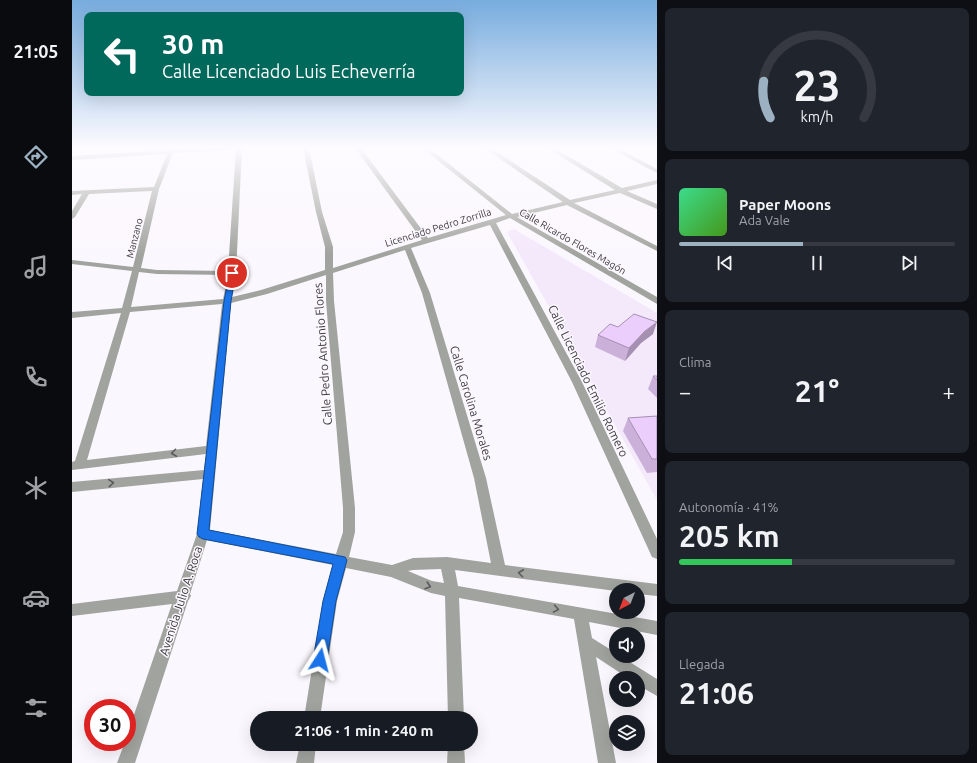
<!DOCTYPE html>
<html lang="es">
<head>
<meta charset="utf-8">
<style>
  :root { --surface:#171b24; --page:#20242c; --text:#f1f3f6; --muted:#9ea1a6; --line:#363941; --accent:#9cb2c2 }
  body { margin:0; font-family:Ubuntu,sans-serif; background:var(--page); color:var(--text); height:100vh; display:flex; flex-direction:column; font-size:15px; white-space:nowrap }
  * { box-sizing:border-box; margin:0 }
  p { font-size:13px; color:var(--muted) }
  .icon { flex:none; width:22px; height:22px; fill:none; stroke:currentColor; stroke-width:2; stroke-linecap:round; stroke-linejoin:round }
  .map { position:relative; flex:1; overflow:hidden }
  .sheet { display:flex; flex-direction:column; gap:8px; padding:8px; background:#0d0f14; width:320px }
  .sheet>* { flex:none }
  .guide { position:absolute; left:12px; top:12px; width:380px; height:84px; border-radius:8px; box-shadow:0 4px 16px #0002; background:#00695c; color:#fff; overflow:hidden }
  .needle { width:26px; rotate:222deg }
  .fabs { position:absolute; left:537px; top:583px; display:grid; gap:8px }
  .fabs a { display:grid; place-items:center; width:36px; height:36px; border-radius:50%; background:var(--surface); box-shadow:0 4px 16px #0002; font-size:20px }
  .speed { position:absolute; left:12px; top:699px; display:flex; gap:8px; font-size:20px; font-weight:700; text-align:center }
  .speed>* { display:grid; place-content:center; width:52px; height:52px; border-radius:50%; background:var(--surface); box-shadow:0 4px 16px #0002; line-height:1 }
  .speed .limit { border:6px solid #d22; background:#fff; color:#111 }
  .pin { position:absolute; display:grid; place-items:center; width:34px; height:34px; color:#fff; margin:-17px; border:2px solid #fff; border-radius:50%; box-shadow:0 1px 4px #0007 }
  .me { position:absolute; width:44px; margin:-22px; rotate:9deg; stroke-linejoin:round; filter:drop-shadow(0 0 3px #0008) }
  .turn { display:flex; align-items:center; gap:14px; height:84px; padding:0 12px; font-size:18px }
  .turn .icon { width:52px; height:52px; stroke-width:2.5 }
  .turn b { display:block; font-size:28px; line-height:34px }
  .big { font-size:30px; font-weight:700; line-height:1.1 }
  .sheet .tile { flex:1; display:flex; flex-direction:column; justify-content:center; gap:6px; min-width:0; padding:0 14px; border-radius:8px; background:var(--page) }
  .sheet .dial { align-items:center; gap:0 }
  .dial svg { height:104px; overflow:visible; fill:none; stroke:var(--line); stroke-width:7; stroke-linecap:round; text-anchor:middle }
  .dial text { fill:var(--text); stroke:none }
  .song { display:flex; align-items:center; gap:12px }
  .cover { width:48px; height:48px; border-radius:6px; background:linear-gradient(135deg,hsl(150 70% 55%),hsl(100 70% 35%)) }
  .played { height:4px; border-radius:2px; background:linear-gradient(90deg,var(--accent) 45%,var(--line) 45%) }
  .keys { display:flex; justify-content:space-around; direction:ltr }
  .heat { display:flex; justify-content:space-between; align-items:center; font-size:22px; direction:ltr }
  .charge { height:6px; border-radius:3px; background:linear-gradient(90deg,#34c759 41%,var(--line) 0) }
  .trip { position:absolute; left:178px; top:711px; width:228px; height:40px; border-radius:20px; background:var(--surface); box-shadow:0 4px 16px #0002; font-weight:700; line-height:40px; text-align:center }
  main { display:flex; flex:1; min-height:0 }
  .tab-bar { display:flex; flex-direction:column; width:72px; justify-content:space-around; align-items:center; background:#090b0e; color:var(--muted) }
  .tab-bar .icon { width:28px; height:28px }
  .tab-bar .current { color:var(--accent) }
  .tab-bar b { font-size:18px; color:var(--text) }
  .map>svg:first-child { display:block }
</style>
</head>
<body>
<main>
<nav class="tab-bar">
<b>21:05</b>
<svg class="icon current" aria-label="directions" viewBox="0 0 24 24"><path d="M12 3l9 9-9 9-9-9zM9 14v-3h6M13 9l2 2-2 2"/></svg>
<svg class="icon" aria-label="music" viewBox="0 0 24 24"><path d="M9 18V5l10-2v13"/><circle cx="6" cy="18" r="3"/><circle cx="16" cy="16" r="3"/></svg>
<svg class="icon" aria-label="phone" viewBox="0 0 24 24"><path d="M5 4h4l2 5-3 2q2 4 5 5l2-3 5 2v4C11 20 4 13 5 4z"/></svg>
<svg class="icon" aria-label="climate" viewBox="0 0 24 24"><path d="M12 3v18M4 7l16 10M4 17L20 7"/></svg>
<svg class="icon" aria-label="car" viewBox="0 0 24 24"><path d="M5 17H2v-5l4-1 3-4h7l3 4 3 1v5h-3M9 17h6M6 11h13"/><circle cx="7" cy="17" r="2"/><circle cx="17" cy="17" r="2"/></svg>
<svg class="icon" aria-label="filters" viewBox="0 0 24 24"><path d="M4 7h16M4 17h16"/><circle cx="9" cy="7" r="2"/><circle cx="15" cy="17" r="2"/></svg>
</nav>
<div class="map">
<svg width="585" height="763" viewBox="0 0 585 763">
  <rect width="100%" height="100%" fill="#fbf7fe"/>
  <polygon fill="#f4e8fb" points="442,229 585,313 585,500 435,232"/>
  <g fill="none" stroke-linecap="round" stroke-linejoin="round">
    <g fill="#a1a39e" fill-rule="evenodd">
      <path d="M97,148H103L102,150L161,148L158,150L101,153L87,189L69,268L85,270L156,271L164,148H170L164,273L160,297L189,290L253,270V247L244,212L231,148H237L250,212L261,247V268L350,240L283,148H289L356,238L434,215L350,148H357L440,214L491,202L412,148H419L498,200L543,190L475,148H482L550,188L585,180V184L555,191L585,204V209L548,193L502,203L585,246V251L495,205L445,217L585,297V304L438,218L424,223L510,382L585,539V559L580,557L500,382L418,225L339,248L358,293L414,478L433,565L585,584V596L566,594V590L544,591L383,570L386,586L585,621V635L517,622L520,638L544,653V656H548L585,679V696L566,685V678H556L524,657L544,763H526L502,619L387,598L392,718H376L373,596L359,593L319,577L274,568L265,601L248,718H232L251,601L261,565L135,540L118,594L119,596L116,601L63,763H45L53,742H55V735L100,604L0,616V604L105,591L125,534L131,479L0,492V482L132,470L134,454L0,470V462L3,461L49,313L0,318V312L50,308L60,271L0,264V260L61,267L80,191L17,194L3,217L0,219V211L10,194L0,195V191L82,187L95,154L0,160V156L96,150ZM333,250L350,293L402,478L419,563L375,557L341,558L320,565L277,557L283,532V508L262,301L261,273ZM67,272L85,274L156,275L151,299L59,307ZM254,275V301L271,508V532L264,554L138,530L159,303L195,294ZM150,304L134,446L15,460L58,312ZM369,569L372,583L360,581L336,571L341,570Z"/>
      <polygon points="538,148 545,148 585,169 585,173"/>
      <polygon points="228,744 244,744 242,763 224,763"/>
      <polygon points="376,744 392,744 393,763 375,763"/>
    </g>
  </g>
  <g fill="#cbb1da">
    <polygon points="546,327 581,334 569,343 553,361 523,347 526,335"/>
    <polygon points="581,376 585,376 585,398 576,389"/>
    <polygon points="585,416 585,472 575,473 551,431 556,418"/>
  </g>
  <polygon fill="#a590b1" points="585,322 581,334 569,343 553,361 557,348 573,331"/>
  <g fill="#eccefd" stroke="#a590b1">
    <polygon points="562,314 585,322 573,331 557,348 526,335 538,324 546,327"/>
    <polygon points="581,376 585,376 585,380"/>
    <polygon points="585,416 585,459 580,459 556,418"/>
  </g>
  <defs><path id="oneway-chevron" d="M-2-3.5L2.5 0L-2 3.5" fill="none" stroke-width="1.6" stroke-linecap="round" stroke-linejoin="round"/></defs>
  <g stroke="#5c5a5c">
    <use href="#oneway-chevron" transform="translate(102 453) rotate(173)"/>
    <use href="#oneway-chevron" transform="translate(39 483) rotate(-5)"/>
    <use href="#oneway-chevron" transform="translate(449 573) rotate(-173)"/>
    <use href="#oneway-chevron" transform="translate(356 586) rotate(17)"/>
    <use href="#oneway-chevron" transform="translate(484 609) rotate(10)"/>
  </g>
  <linearGradient id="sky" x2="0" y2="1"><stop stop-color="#77acde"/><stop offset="0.58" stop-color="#fdfbff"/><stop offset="1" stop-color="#fdfbff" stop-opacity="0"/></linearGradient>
  <rect width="585" height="255" fill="url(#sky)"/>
  <polygon fill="#1a73e8" stroke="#114b97" points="158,271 164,273 159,301 137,530 273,557 275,560 264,601 255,660 253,665 248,667 243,665 241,660 251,601 261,564 131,539 127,537 125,534 152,301"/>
  <g text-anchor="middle" stroke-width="3" stroke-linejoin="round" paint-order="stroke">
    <g font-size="10" fill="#3e3b3f" stroke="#fbf7fe">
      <text transform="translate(366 227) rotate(-17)" y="4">Licenciado Pedro Zorrilla</text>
      <text transform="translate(62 238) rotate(-76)" y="4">Manzano</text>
      <text transform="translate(501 241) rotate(30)" y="4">Calle Ricardo Flores Magón</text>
    </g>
    <g font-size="12" fill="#3e3b3f" stroke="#fbf7fe">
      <text transform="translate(251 354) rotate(-94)" y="4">Calle Pedro Antonio Flores</text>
      <text transform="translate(516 381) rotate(64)" y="4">Calle Licenciado Emilio Romero</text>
      <text transform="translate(399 403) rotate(73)" y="4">Calle Carolina Morales</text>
      <text transform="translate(109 601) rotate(-72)" y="4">Avenida Julio A. Roca</text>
    </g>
  </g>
</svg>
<div class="fabs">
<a><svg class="needle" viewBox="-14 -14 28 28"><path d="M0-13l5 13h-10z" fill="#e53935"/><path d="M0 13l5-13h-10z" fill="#9ea1a6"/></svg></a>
<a><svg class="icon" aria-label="sound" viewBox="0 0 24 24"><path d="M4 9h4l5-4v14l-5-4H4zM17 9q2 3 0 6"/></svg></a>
<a><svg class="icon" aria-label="search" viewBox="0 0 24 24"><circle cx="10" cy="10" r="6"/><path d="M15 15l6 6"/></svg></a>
<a><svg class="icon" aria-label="layers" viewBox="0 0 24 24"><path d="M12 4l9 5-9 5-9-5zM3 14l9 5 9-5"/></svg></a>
</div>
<div class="speed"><div class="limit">30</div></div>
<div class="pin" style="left:160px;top:273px;background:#d93025"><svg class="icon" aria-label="arrive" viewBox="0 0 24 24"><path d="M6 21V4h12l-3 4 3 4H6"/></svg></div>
<svg class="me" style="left:248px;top:660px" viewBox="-20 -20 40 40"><path d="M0-17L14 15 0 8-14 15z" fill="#1a73e8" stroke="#fff" stroke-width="4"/></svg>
<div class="trip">21:06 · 1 min · 240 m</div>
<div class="guide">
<div class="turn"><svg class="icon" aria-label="left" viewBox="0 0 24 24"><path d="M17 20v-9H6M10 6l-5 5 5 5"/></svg><div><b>30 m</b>Calle Licenciado Luis Echeverría</div></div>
</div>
</div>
<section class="sheet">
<div class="tile dial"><svg viewBox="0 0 100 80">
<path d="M14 69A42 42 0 1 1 86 69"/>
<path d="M14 69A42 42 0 0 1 9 41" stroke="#9cb2c2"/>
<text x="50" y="56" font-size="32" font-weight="700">23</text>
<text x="50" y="72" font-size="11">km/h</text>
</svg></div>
<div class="tile">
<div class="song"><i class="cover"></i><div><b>Paper Moons</b><p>Ada Vale</p></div></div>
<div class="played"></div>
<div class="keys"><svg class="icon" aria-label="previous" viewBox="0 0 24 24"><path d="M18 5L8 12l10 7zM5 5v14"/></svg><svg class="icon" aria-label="pause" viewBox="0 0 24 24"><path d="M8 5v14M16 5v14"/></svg><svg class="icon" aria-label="next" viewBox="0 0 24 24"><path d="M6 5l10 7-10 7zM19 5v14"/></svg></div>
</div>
<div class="tile"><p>Clima</p>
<div class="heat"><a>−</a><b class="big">21°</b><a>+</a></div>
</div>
<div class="tile"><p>Autonomía · 41%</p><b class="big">205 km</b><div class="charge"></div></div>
<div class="tile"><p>Llegada</p><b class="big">21:06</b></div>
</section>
</main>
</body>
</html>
